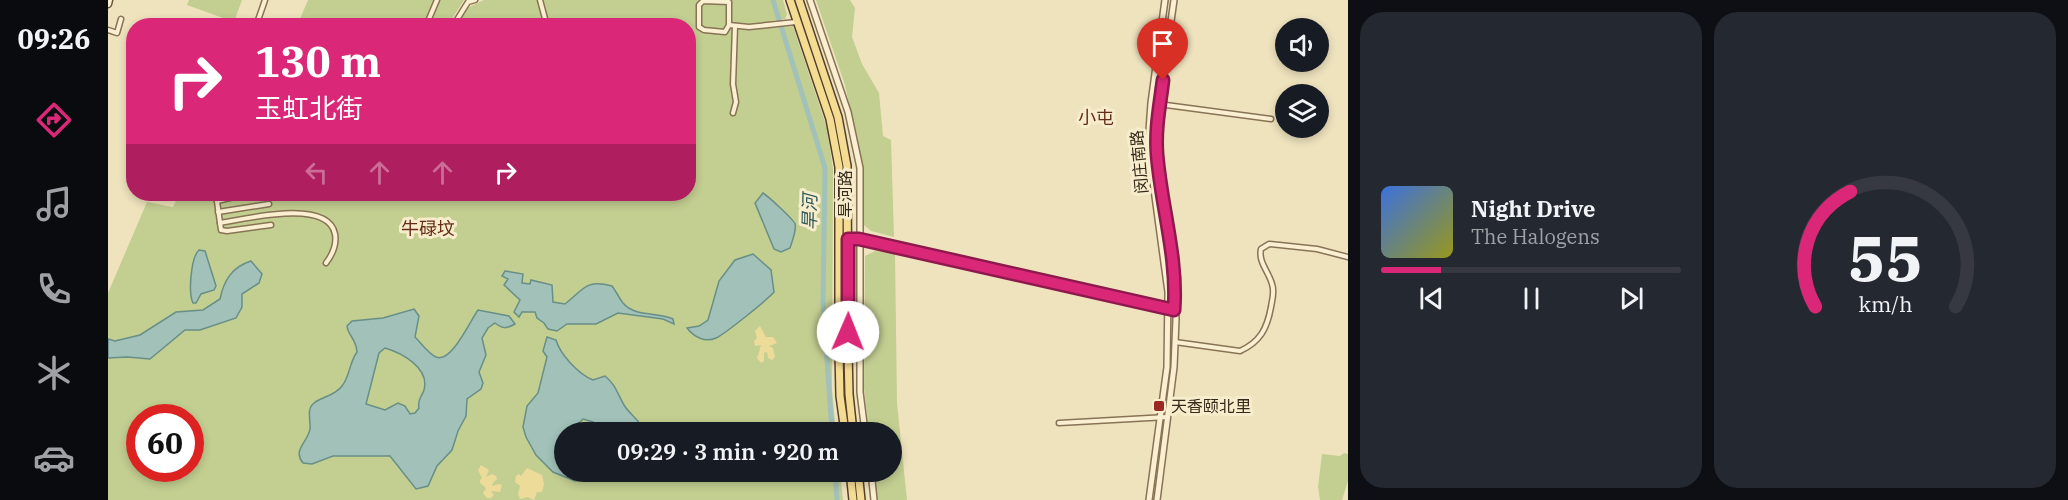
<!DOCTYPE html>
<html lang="en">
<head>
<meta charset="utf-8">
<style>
  :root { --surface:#171b24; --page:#242831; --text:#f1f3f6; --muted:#9ea1a6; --line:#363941; --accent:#db2777 }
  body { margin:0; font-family:"IBM Plex Serif","Noto Sans SC",serif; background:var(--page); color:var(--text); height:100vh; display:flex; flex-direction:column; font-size:22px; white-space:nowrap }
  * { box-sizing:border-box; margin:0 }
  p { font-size:20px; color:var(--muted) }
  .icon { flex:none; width:33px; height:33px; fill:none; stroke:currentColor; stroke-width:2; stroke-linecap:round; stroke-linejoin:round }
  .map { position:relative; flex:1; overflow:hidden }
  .side { display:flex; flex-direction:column; gap:12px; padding:12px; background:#0d0f14; width:720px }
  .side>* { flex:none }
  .hud { position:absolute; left:18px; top:18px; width:570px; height:183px; border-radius:24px; box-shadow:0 3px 9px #0003; background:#db2777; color:#fff; overflow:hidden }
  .fabs { position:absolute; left:1167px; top:18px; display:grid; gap:12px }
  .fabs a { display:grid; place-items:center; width:54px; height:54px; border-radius:50%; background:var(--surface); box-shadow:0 3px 9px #0003; font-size:30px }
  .speed { position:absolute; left:18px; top:404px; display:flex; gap:12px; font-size:30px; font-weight:700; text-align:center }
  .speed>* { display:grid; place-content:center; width:78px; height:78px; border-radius:50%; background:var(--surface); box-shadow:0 3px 9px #0003; line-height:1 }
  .speed .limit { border:9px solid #d22; background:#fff; color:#111 }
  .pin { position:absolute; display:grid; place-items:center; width:51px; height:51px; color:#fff; margin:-62px -26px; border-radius:50% 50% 50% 0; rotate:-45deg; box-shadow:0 0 6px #0007 }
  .pin .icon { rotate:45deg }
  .me { position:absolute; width:66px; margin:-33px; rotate:1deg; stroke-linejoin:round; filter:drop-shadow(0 0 4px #0008) }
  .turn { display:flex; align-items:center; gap:21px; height:126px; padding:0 30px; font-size:27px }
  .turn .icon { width:78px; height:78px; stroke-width:2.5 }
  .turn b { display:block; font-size:42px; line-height:51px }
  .lanes { display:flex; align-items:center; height:57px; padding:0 30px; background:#0003; justify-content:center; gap:30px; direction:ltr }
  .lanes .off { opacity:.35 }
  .side .card { flex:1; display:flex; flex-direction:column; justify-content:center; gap:9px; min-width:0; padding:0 21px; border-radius:24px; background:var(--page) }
  .side .dial { align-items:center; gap:0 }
  .dial svg { height:156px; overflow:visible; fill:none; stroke:var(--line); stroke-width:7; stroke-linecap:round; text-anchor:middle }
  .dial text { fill:var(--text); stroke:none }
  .song { display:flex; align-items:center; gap:18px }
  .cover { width:72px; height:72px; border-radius:9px; background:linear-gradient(135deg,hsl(220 70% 55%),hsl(60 70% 35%)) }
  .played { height:6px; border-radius:3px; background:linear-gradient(90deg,var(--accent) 20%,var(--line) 20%) }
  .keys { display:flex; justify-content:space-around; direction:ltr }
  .side .tiles { flex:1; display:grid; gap:12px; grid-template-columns:repeat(2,1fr) }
  .trip { position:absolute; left:446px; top:422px; width:348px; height:60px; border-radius:30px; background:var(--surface); box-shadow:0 3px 9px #0003; font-weight:600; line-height:60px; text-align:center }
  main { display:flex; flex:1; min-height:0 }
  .tabs { display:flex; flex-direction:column; width:108px; justify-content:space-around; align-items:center; background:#090b0e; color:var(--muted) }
  .tabs .icon { width:42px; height:42px }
  .tabs .on { color:var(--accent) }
  .tabs b { font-size:27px; color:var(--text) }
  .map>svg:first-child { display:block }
</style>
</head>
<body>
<main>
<nav class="tabs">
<b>09:26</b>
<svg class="icon on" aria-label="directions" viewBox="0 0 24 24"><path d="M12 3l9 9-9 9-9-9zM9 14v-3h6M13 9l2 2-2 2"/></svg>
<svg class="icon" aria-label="music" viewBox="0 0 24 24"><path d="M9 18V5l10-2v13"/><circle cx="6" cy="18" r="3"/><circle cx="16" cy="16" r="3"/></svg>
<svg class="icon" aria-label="phone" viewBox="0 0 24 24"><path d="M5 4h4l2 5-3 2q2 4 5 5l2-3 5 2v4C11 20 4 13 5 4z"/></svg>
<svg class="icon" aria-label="climate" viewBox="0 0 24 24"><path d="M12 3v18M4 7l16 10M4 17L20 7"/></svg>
<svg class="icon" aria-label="car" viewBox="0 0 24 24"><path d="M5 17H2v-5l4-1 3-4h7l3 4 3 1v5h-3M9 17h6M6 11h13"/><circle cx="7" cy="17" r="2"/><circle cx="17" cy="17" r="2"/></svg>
</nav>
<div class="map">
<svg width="1240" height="500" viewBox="0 0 1240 500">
  <rect width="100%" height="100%" fill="#efe3be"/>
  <g fill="#c3ce91" fill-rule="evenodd">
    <polygon points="81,0 134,0 126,22 79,5"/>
    <polygon points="200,0 356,0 340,25 189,26"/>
    <path d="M376,0H675L679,14L677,19L662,21L664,28L685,26L719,128L725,169L724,389L728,432H456V471H732L735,500H0V293L39,202L65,207L71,194H580V26L348,25L359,8ZM32,417H82V468H32Z"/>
    <polygon points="708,0 742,0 747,8 744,37 754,64 771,93 775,136 783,140 786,237 763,231 756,225 755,170 737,85"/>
    <polygon points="767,251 787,253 789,403 799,500 769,500 766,471 783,471 783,432 761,432 756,388 757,256"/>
    <polygon points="1236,453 1240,454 1240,481 1234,500 1212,500 1210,487 1214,454 1232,456"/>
  </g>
  <g fill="#eddb99">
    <polygon points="652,326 658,337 665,337 669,343 661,346 665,348 667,357 664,360 660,358 659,352 656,353 656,361 653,363 649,358 653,345 647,346 646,341 649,338 647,331"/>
    <polygon points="373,465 381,470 378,477 384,474 388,476 389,479 384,484 385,486 390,484 394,485 392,492 383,491 386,495 383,498 379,498 375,493 378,488 372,483 372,480 374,478 370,470"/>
    <polygon points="419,468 434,475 436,484 434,492 429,492 426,500 420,497 412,499 410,494 412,486 407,482 408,476 411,474 413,476"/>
  </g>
  <g fill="#a1c1b9" stroke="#688f87" stroke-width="1.5" fill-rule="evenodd">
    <path d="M655,193C660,196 687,221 687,224C689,230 684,241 682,248L673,252L666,249L647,203Z"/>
    <path d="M91,250L97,251L108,286L106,290L93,294L88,303H85C80,293 83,257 91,250Z"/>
    <path d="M645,254L663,270L666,292C659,300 617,334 608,338C597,343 586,337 579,328L591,326L600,320L611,281L627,260Z"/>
    <path d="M143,261L154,274L151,283L134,294V307L128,318L92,330H77L42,359L19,357L0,358V339L7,341L32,335L68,312L95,310L112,299C116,280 124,267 143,261Z"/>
    <path d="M397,271L415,274L414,283L422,284L423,280L444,285L445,302L457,304C476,289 478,279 504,286C508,291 511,298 515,303C528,318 548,311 565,319L566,324L555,319L510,313L488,324H459L449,331L440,329L436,323L429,318L427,312H414L411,317L406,312L412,300L396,285L400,279L394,276Z"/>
    <path d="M306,309L311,316L307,337C313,343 320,353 328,357C343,364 362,321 370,310L401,316L407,324C398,329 395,329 387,323L380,328L374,338L378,355L371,372L375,383L373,389L359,399L358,416L350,431L344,450L329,466L320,486L308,489L282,456H225L204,464L195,463C184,450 200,442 202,429C203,421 198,409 206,403C215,396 227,396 234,386C242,376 241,363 249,352C248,338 240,336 239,326L244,321L275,318ZM277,348C294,353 322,368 316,390C314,397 309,399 311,408L307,413L302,414L297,406L290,403L277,410L258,404L271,353Z"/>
    <path d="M439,337L448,340C452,354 470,374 485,380L497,376C508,385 509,393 516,405C522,415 532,420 537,432H491L485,422L475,419L468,426L469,432H456V471H485L482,478L467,481L445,472L428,455L418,437L415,427L419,406L430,393L439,357L435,351Z"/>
  </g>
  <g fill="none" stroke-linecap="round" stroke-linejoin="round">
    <g stroke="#a1c1b9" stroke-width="5">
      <polyline points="665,0 717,168 715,302 724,432"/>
      <polyline points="727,471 729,500"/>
    </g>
    <defs>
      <g id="minor">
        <polyline points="432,0 439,26"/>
        <polyline points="621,25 617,32 596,30 591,27 591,5 595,1 621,2 621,25 641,27 688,22"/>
        <polyline points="148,26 157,0"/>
        <polyline points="318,26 329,0"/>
        <polyline points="345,26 360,2 367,0"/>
        <polyline points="0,30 9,33 13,19"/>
        <polyline points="1043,103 1163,119"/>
        <polyline points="625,113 628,102 625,84 627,26"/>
        <polyline points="108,194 113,230 119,231 163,225"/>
        <polyline points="109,201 126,197 126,194"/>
        <polyline points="110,212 161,204"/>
        <path d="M112,223C137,219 220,198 227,234C229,245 224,255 218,263"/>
        <path d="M1067,342L1132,351C1152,342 1159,329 1163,307C1164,300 1167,292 1164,284C1161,272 1150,262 1153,249L1161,244L1209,249L1240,257"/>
        <polyline points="951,423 1059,417"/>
      </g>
      <g id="tertiary">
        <polyline points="702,0 740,112 752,168 752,392 757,432"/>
        <polyline points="736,240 751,239 1063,310"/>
        <polyline points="763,471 766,500"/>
        <polyline points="1041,500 1059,367 1060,292 1040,145 1043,103 1057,0"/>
        <polyline points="1049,500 1066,367 1068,319 1066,266 1048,144 1050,113 1066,0"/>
      </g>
      <polyline id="secondary" points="0,4 1,0"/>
      <g id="primary">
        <polyline points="682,0 722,119 731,167 731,353 732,396 737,432"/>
        <polyline points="691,0 730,117 739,166 740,352 741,394 745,432"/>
        <polyline points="742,471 745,500"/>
        <polyline points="750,471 753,500"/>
      </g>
    </defs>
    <use href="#minor" stroke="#887356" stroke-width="7"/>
    <use href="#tertiary" stroke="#887356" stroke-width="8"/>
    <use href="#secondary" stroke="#6a5439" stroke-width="9"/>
    <use href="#primary" stroke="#55412b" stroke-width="10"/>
    <use href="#minor" stroke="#faf0d1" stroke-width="4"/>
    <use href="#tertiary" stroke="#faf0d1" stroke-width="5"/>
    <use href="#secondary" stroke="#faf0d1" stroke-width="6"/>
    <use href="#primary" stroke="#f5dc93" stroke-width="7"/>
  </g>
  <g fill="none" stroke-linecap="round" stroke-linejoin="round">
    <defs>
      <path id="route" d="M740,332V239H751L1066,310C1070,257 1053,206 1049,154C1047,128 1052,105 1055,80"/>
    </defs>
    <use href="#route" stroke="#8e194d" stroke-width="15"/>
    <use href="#route" stroke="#db2777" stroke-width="10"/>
  </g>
  <rect fill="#9a2923" stroke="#f7edcd" stroke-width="2" x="1045" y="400" width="12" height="12" rx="3"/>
  <g text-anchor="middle" stroke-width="6" stroke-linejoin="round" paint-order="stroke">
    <g font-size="16" fill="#372a1b" stroke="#f7edcd">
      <text transform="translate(1031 162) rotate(-95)" y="6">闵庄南路</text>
      <text transform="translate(737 194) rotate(-90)" y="6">旱河路</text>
    </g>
    <g font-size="16" fill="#372a1b" stroke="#f7edcd" text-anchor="start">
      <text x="1063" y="412">天香颐北里</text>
    </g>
    <g font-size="18" fill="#652d19" stroke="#f7edcd">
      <text x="988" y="124">小屯</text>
      <text x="320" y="235">牛碌坟</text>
    </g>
    <g font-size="18" font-style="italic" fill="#2a5757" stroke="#f7edcd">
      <text transform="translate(702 212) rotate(-89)" y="6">旱河</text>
    </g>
  </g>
</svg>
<div class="fabs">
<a><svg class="icon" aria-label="sound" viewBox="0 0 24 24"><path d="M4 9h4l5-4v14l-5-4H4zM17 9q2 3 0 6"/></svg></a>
<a><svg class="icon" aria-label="layers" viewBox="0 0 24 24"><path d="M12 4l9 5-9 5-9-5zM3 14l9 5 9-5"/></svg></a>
</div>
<div class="speed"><div class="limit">60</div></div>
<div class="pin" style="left:1055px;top:80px;background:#d93025"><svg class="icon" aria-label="arrive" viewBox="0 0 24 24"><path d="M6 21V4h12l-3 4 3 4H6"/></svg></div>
<svg class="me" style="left:740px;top:332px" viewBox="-20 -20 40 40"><circle r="19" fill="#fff"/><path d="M0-13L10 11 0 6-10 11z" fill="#db2777"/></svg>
<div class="trip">09:29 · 3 min · 920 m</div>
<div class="hud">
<div class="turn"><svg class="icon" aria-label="right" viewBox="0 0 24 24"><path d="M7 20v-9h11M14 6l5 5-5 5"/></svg><div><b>130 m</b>玉虹北街</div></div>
<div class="lanes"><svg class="icon off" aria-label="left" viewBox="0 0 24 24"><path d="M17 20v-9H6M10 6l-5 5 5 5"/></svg><svg class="icon off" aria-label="ahead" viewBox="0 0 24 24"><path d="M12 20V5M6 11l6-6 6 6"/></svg><svg class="icon off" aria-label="ahead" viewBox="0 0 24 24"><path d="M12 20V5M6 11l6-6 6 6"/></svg><svg class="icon" aria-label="right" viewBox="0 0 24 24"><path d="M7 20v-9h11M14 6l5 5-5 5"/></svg></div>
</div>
</div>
<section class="side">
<div class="tiles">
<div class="card">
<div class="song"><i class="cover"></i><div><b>Night Drive</b><p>The Halogens</p></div></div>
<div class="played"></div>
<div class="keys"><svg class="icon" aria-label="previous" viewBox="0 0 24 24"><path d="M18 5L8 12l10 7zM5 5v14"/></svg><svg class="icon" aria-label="pause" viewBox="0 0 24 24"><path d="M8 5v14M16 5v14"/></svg><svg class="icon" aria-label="next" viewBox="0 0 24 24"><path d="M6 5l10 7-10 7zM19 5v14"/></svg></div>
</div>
<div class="card dial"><svg viewBox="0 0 100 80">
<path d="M14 69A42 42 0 1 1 86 69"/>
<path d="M14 69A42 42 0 0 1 32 10" stroke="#db2777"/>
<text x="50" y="56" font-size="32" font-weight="700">55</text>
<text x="50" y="72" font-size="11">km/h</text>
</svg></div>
</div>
</section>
</main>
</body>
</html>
